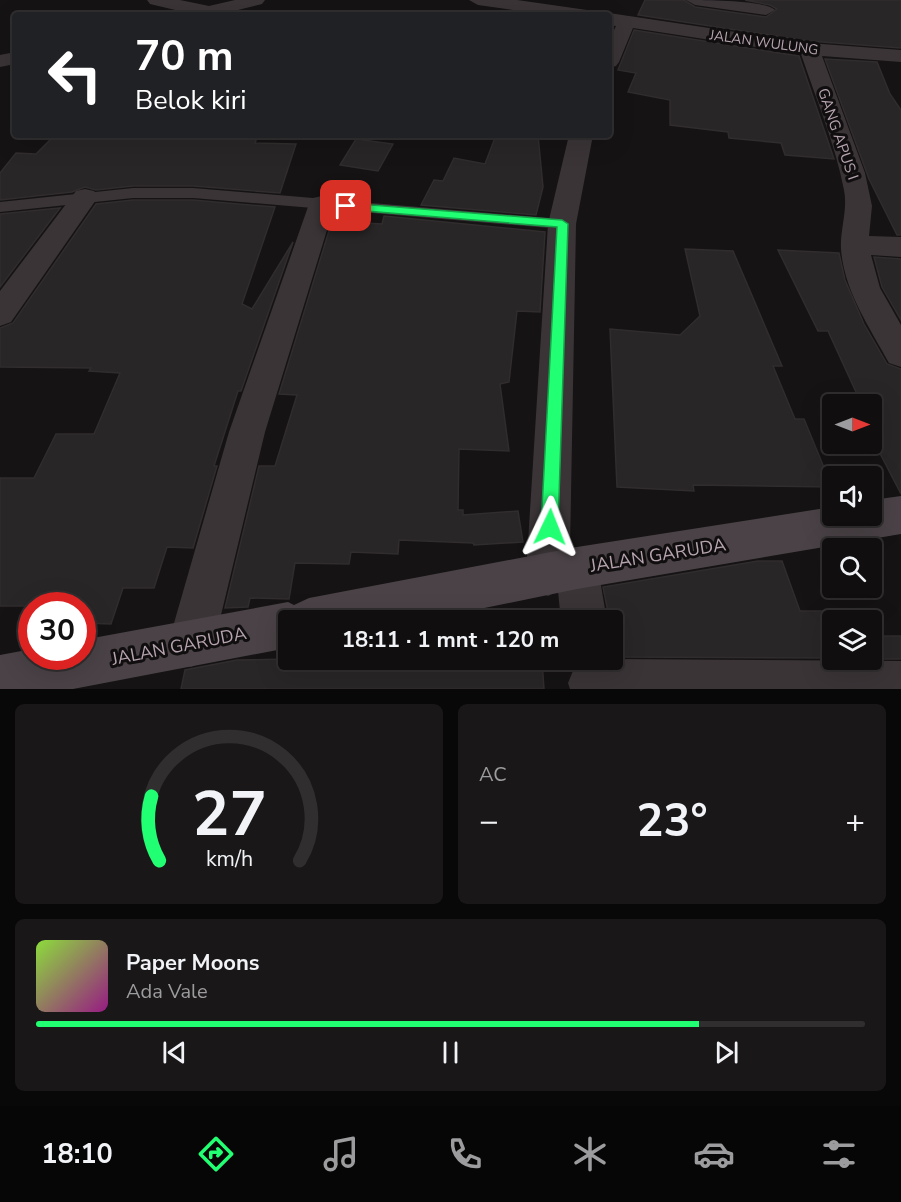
<!DOCTYPE html>
<html lang="id">
<head>
<meta charset="utf-8">
<style>
  :root { --surface:#100e0f; --page:#191718; --text:#f1f3f6; --muted:#9c9c9e; --line:#302e2f; --accent:#21ff72 }
  body { margin:0; font-family:"Nunito Sans",sans-serif; background:var(--page); color:var(--text); height:100vh; display:flex; flex-direction:column; font-size:22px; white-space:nowrap }
  * { box-sizing:border-box; margin:0 }
  p { font-size:20px; color:var(--muted) }
  .icon { flex:none; width:33px; height:33px; fill:none; stroke:currentColor; stroke-width:2; stroke-linecap:round; stroke-linejoin:round }
  .map { position:relative; height:689px; overflow:hidden }
  .sheet { display:flex; flex-direction:column; gap:15px; padding:15px; background:#090808; flex:1 }
  .sheet>* { flex:none }
  .top-card { position:absolute; left:12px; top:12px; width:600px; height:126px; border-radius:6px; box-shadow:0 6px 24px #0002,0 0 0 2px var(--line); background:#202124; color:#fff; overflow:hidden }
  .needle { width:39px; rotate:90deg }
  .fabs { position:absolute; left:822px; top:394px; display:grid; gap:12px }
  .fabs a { display:grid; place-items:center; width:60px; height:60px; border-radius:6px; background:var(--surface); box-shadow:0 6px 24px #0002,0 0 0 2px var(--line); font-size:30px }
  .speed { position:absolute; left:18px; top:592px; display:flex; gap:12px; font-size:30px; font-weight:700; text-align:center }
  .speed>* { display:grid; place-content:center; width:78px; height:78px; border-radius:50%; background:var(--surface); box-shadow:0 6px 24px #0002,0 0 0 2px var(--line); line-height:1 }
  .speed .limit { border:9px solid #d22; background:#fff; color:#111 }
  .pin { position:absolute; display:grid; place-items:center; width:51px; height:51px; color:#fff; margin:-26px; border-radius:12px; box-shadow:0 3px 9px #0006 }
  .me { position:absolute; width:66px; margin:-33px; rotate:2deg; stroke-linejoin:round; filter:drop-shadow(0 0 4px #0008) }
  .turn { display:flex; align-items:center; gap:21px; height:126px; padding:0 24px; font-size:27px }
  .turn .icon { width:78px; height:78px; stroke-width:2.5 }
  .turn b { display:block; font-size:42px; line-height:51px }
  .big { font-size:45px; font-weight:700; line-height:1.1 }
  .sheet .card { flex:1; display:flex; flex-direction:column; justify-content:center; gap:9px; min-width:0; padding:0 21px; border-radius:9px; background:var(--page) }
  .sheet .dial { align-items:center; gap:0 }
  .dial svg { height:156px; overflow:visible; fill:none; stroke:var(--line); stroke-width:7; stroke-linecap:round; text-anchor:middle }
  .dial text { fill:var(--text); stroke:none }
  .song { display:flex; align-items:center; gap:18px }
  .cover { width:72px; height:72px; border-radius:9px; background:linear-gradient(135deg,hsl(90 70% 55%),hsl(310 70% 35%)) }
  .played { height:6px; border-radius:3px; background:linear-gradient(90deg,var(--accent) 80%,var(--line) 80%) }
  .keys { display:flex; justify-content:space-around; direction:ltr }
  .heat { display:flex; justify-content:space-between; align-items:center; font-size:33px; direction:ltr }
  .sheet .tiles { flex:1; display:grid; gap:15px; grid-template-columns:1fr 1fr }
  .card:last-child { grid-column:span 2 }
  .trip { position:absolute; left:278px; top:610px; width:345px; height:60px; border-radius:6px; background:var(--surface); box-shadow:0 6px 24px #0002,0 0 0 2px var(--line); font-weight:700; line-height:60px; text-align:center }
  .tab-bar { display:flex; height:96px; justify-content:space-around; align-items:center; background:#060606; color:var(--muted) }
  .tab-bar .icon { width:42px; height:42px }
  .tab-bar .selected { color:var(--accent) }
  .tab-bar b { font-size:27px; color:var(--text) }
  .map>svg:first-child { display:block }
</style>
</head>
<body>
<div class="map">
<svg width="901" height="689" viewBox="0 0 901 689">
  <rect width="100%" height="100%" fill="#151314"/>
  <g fill="#292627" stroke="#312d2e" stroke-width="1.5">
    <polygon points="645,0 684,0 695,7 766,17 777,9 770,5 745,0 901,0 901,48 809,41 638,15"/>
    <polygon points="634,30 799,56 834,159 785,155 781,143 729,138 728,132 670,125 670,100 628,92 636,73 618,70"/>
    <polygon points="825,59 877,62 890,94 901,110 901,235 897,235 869,179"/>
    <polygon points="55,135 258,135 255,143 296,144 280,193 193,186 133,186 96,190 85,187 72,192 0,200 0,173 16,153 36,154"/>
    <polygon points="496,135 538,135 543,187 536,215 421,205 434,180 443,181 454,158 485,164"/>
    <polygon points="356,139 393,144 378,171 340,165"/>
    <polygon points="133,200 193,200 275,207 242,304 252,309 293,242 241,391 238,391 214,466 217,466 193,548 167,547 154,588 123,588 111,624 82,623 82,606 0,606 0,478 34,478 56,434 94,434 120,373 89,371 91,368 0,367 0,328 13,323 96,204"/>
    <polygon points="60,208 0,287 0,214"/>
    <polygon points="384,216 545,232 540,312 517,311 509,382 500,384 509,451 459,449 458,510 463,510 463,515 518,511 523,542 474,545 473,543 399,540 398,554 351,552 349,564 295,563 289,599 250,598 248,607 225,608 259,466 275,466 297,395 279,394 332,221 382,224"/>
    <polygon points="685,249 733,251 782,366 773,366 795,419 804,419 832,487 693,485 694,491 617,487 610,329 680,335 700,316"/>
    <polygon points="778,250 839,253 845,280 864,324 887,364 901,369 901,494 872,438 872,405 862,405 828,331 818,331"/>
    <polygon points="874,257 901,259 901,320 882,287"/>
    <polygon points="758,561 782,561 800,611 823,611 832,636 832,658 623,657 617,616 609,617 603,587"/>
    <rect x="872" y="636" width="29" height="23"/>
    <polygon points="288,659 542,660 544,689 181,689 185,670 237,660"/>
  </g>
  <g fill="none" stroke-linecap="round" stroke-linejoin="round">
    <polygon fill="#3a3437" fill-rule="evenodd" points="133,188 193,188 562,219 570,224 562,229 193,198 133,198 0,212 0,202"/>
    <g fill="#3a3437" fill-rule="evenodd">
      <polygon points="147,0 180,0 209,6 235,0 265,0 262,4 218,15 187,15 188,13 150,4"/>
      <polygon points="469,0 517,0 587,10 596,15 548,15 478,5"/>
      <path d="M686,0C703,0 765,0 775,10L766,15L695,5Z"/>
      <path d="M609,13L809,43L901,50V62L822,56L865,173L872,206L869,236L901,237V257L871,255L880,288L901,325V367L889,363C870,328 844,291 841,249C840,229 848,210 844,190C835,143 816,99 801,54L633,28L619,62L616,66L609,68V40L616,26L609,25V15H603Z"/>
      <polygon points="15,52 15,64 0,67 0,55"/>
      <polygon points="569,135 593,135 576,224 570,549 577,547 592,553 598,568 607,621 561,621 558,591 548,596 533,589 526,574 548,224"/>
      <polygon points="85,189 94,191 98,197 11,322 0,326 0,291 76,191"/>
      <polygon points="322,196 331,198 335,204 265,432 214,644 207,660 191,667 175,660 168,644 229,432 309,204 313,198"/>
      <polygon points="612,659 901,661 901,689 570,689 568,683 575,666 589,660"/>
    </g>
    <polygon fill="#4a4246" fill-rule="evenodd" points="901,496 901,534 577,589 421,621 288,621 288,648 73,689 0,689 0,655 32,649 32,657 82,657 82,640 288,602 294,605 309,598 577,547 832,507 832,516 872,516 872,500"/>
  </g>
  <polygon fill="#21ff72" stroke="#15a64a" stroke-width="1.5" points="346,203 562,220 568,224 558,527 556,533 550,535 544,533 541,527 557,227 342,209 342,204"/>
  <g text-anchor="middle" stroke-width="6" stroke-linejoin="round" paint-order="stroke">
    <g font-size="14" fill="#b6a4af" stroke="#100e0f">
      <text transform="translate(764 42) rotate(8)" y="5">JALAN WULUNG</text>
    </g>
    <g font-size="15" fill="#b6a4af" stroke="#100e0f">
      <text transform="translate(838 134) rotate(71)" y="5">GANG APUS I</text>
    </g>
    <g font-size="18" fill="#b6a4af" stroke="#100e0f">
      <text transform="translate(658 555) rotate(-9)" y="6">JALAN GARUDA</text>
      <text transform="translate(179 646) rotate(-11)" y="6">JALAN GARUDA</text>
    </g>
  </g>
</svg>
<div class="fabs">
<a><svg class="needle" viewBox="-14 -14 28 28"><path d="M0-13l5 13h-10z" fill="#e53935"/><path d="M0 13l5-13h-10z" fill="#9c9c9e"/></svg></a>
<a><svg class="icon" aria-label="sound" viewBox="0 0 24 24"><path d="M4 9h4l5-4v14l-5-4H4zM17 9q2 3 0 6"/></svg></a>
<a><svg class="icon" aria-label="search" viewBox="0 0 24 24"><circle cx="10" cy="10" r="6"/><path d="M15 15l6 6"/></svg></a>
<a><svg class="icon" aria-label="layers" viewBox="0 0 24 24"><path d="M12 4l9 5-9 5-9-5zM3 14l9 5 9-5"/></svg></a>
</div>
<div class="speed"><div class="limit">30</div></div>
<div class="pin" style="left:346px;top:206px;background:#d93025"><svg class="icon" aria-label="arrive" viewBox="0 0 24 24"><path d="M6 21V4h12l-3 4 3 4H6"/></svg></div>
<svg class="me" style="left:550px;top:527px" viewBox="-20 -20 40 40"><path d="M0-17L14 15 0 8-14 15z" fill="#21ff72" stroke="#fff" stroke-width="4"/></svg>
<div class="trip">18:11 · 1 mnt · 120 m</div>
<div class="top-card">
<div class="turn"><svg class="icon" aria-label="left" viewBox="0 0 24 24"><path d="M17 20v-9H6M10 6l-5 5 5 5"/></svg><div><b>70 m</b>Belok kiri</div></div>
</div>
</div>
<section class="sheet">
<div class="tiles">
<div class="card dial"><svg viewBox="0 0 100 80">
<path d="M14 69A42 42 0 1 1 86 69"/>
<path d="M14 69A42 42 0 0 1 10 36" stroke="#21ff72"/>
<text x="50" y="56" font-size="32" font-weight="700">27</text>
<text x="50" y="72" font-size="11">km/h</text>
</svg></div>
<div class="card"><p>AC</p>
<div class="heat"><a>−</a><b class="big">23°</b><a>+</a></div>
</div>
<div class="card">
<div class="song"><i class="cover"></i><div><b>Paper Moons</b><p>Ada Vale</p></div></div>
<div class="played"></div>
<div class="keys"><svg class="icon" aria-label="previous" viewBox="0 0 24 24"><path d="M18 5L8 12l10 7zM5 5v14"/></svg><svg class="icon" aria-label="pause" viewBox="0 0 24 24"><path d="M8 5v14M16 5v14"/></svg><svg class="icon" aria-label="next" viewBox="0 0 24 24"><path d="M6 5l10 7-10 7zM19 5v14"/></svg></div>
</div>
</div>
</section>
<nav class="tab-bar">
<b>18:10</b>
<svg class="icon selected" aria-label="directions" viewBox="0 0 24 24"><path d="M12 3l9 9-9 9-9-9zM9 14v-3h6M13 9l2 2-2 2"/></svg>
<svg class="icon" aria-label="music" viewBox="0 0 24 24"><path d="M9 18V5l10-2v13"/><circle cx="6" cy="18" r="3"/><circle cx="16" cy="16" r="3"/></svg>
<svg class="icon" aria-label="phone" viewBox="0 0 24 24"><path d="M5 4h4l2 5-3 2q2 4 5 5l2-3 5 2v4C11 20 4 13 5 4z"/></svg>
<svg class="icon" aria-label="climate" viewBox="0 0 24 24"><path d="M12 3v18M4 7l16 10M4 17L20 7"/></svg>
<svg class="icon" aria-label="car" viewBox="0 0 24 24"><path d="M5 17H2v-5l4-1 3-4h7l3 4 3 1v5h-3M9 17h6M6 11h13"/><circle cx="7" cy="17" r="2"/><circle cx="17" cy="17" r="2"/></svg>
<svg class="icon" aria-label="filters" viewBox="0 0 24 24"><path d="M4 7h16M4 17h16"/><circle cx="9" cy="7" r="2"/><circle cx="15" cy="17" r="2"/></svg>
</nav>
</body>
</html>
